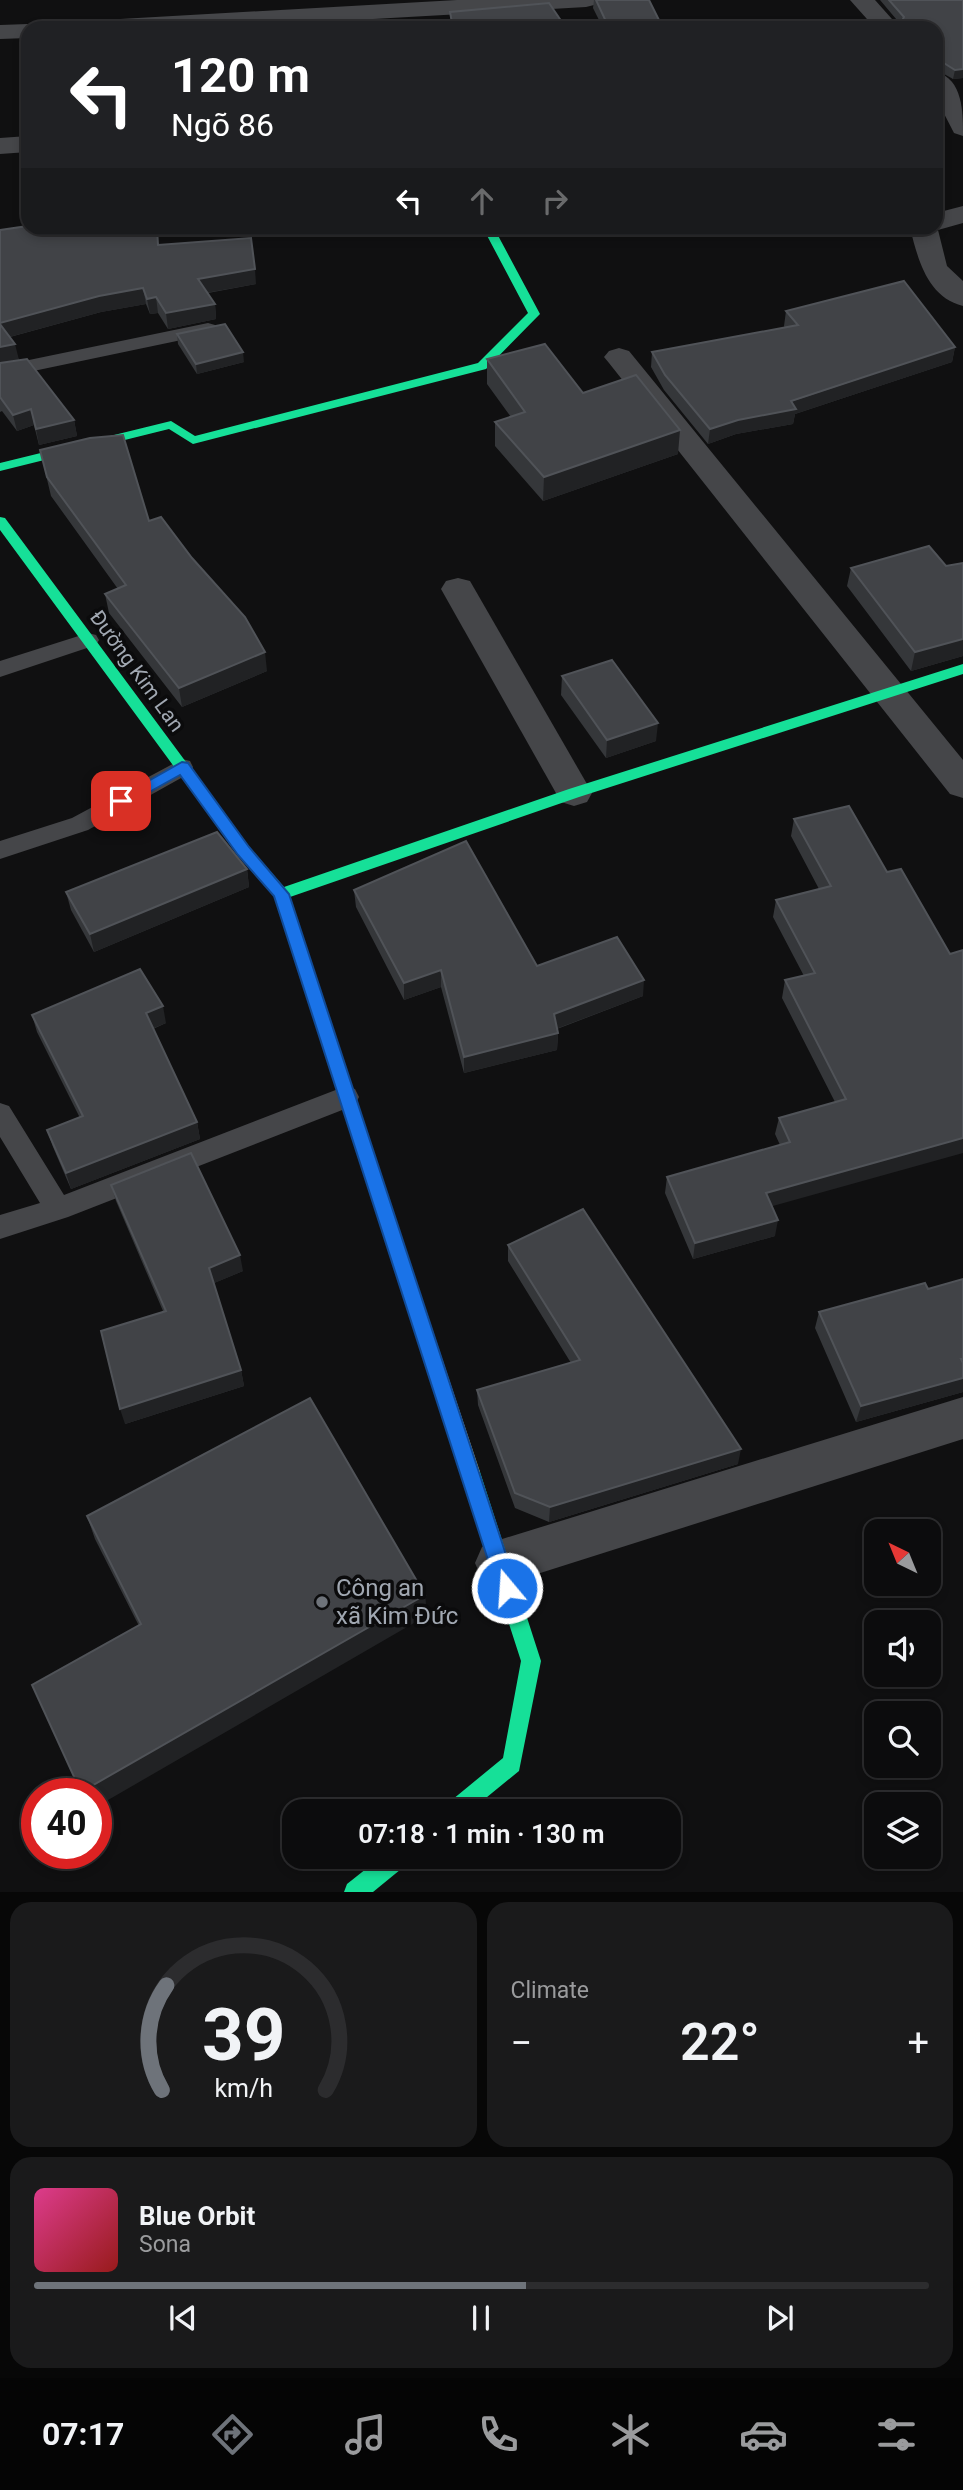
<!DOCTYPE html>
<html lang="en">
<head>
<meta charset="utf-8">
<style>
  :root { --surface:#0c0c0d; --page:#1a1a1b; --text:#f1f3f6; --muted:#9a9b9d; --line:#2c2c2e; --accent:#6e737a }
  body { margin:0; font-family:Roboto,sans-serif; background:var(--page); color:var(--text); height:100vh; display:flex; flex-direction:column; font-size:26px; white-space:nowrap }
  * { box-sizing:border-box; margin:0 }
  p { font-size:23px; color:var(--muted) }
  .icon { flex:none; width:38px; height:38px; fill:none; stroke:currentColor; stroke-width:2; stroke-linecap:round; stroke-linejoin:round }
  .map { position:relative; height:1892px; overflow:hidden }
  .sheet { display:flex; flex-direction:column; gap:10px; padding:10px; background:#070707; flex:1 }
  .sheet>* { flex:none }
  .guide { position:absolute; left:21px; top:21px; width:922px; height:214px; border-radius:21px; box-shadow:0 4px 10px #0003,0 0 0 2px var(--line); background:#202124; color:#fff; overflow:hidden }
  .needle { width:46px; rotate:317deg }
  .controls { position:absolute; left:864px; top:1519px; display:grid; gap:14px }
  .controls a { display:grid; place-items:center; width:77px; height:77px; border-radius:14px; background:var(--surface); box-shadow:0 4px 10px #0003,0 0 0 2px var(--line); font-size:35px }
  .speed { position:absolute; left:21px; top:1778px; display:flex; gap:14px; font-size:35px; font-weight:700; text-align:center }
  .speed>* { display:grid; place-content:center; width:91px; height:91px; border-radius:50%; background:var(--surface); box-shadow:0 4px 10px #0003,0 0 0 2px var(--line); line-height:1 }
  .speed .limit { border:10px solid #d22; background:#fff; color:#111 }
  .pin { position:absolute; display:grid; place-items:center; width:60px; height:60px; color:#fff; margin:-30px; border-radius:14px; box-shadow:0 4px 10px #0006 }
  .me { position:absolute; width:77px; margin:-38px; rotate:342deg; stroke-linejoin:round; filter:drop-shadow(0 0 5px #0008) }
  .turn { display:flex; align-items:center; gap:24px; height:147px; padding:0 35px; font-size:32px }
  .turn .icon { width:91px; height:91px; stroke-width:2.5 }
  .turn b { display:block; font-size:49px; line-height:60px }
  .lanes { display:flex; align-items:center; height:66px; padding:0 35px; background:#0003; justify-content:center; gap:35px; direction:ltr }
  .lanes .off { opacity:.35 }
  .big { font-size:52px; font-weight:600; line-height:1.1 }
  .sheet .card { flex:1; display:flex; flex-direction:column; justify-content:center; gap:10px; min-width:0; padding:0 24px; border-radius:21px; background:var(--page) }
  .sheet .dial { align-items:center; gap:0 }
  .dial svg { height:182px; overflow:visible; fill:none; stroke:var(--line); stroke-width:7; stroke-linecap:round; text-anchor:middle }
  .dial text { fill:var(--text); stroke:none }
  .song { display:flex; align-items:center; gap:21px }
  .cover { width:84px; height:84px; border-radius:10px; background:linear-gradient(135deg,hsl(330 70% 55%),hsl(0 70% 35%)) }
  .played { height:7px; border-radius:4px; background:linear-gradient(90deg,var(--accent) 55%,var(--line) 55%) }
  .keys { display:flex; justify-content:space-around; direction:ltr }
  .heat { display:flex; justify-content:space-between; align-items:center; font-size:38px; direction:ltr }
  .sheet .tiles { flex:1; display:grid; gap:10px; grid-template-columns:1fr 1fr }
  .card:last-child { grid-column:span 2 }
  .trip { position:absolute; left:282px; top:1799px; width:399px; height:70px; border-radius:21px; background:var(--surface); box-shadow:0 4px 10px #0003,0 0 0 2px var(--line); font-weight:600; line-height:70px; text-align:center }
  .menu { display:flex; height:112px; justify-content:space-around; align-items:center; background:#050505; color:var(--muted) }
  .menu .icon { width:49px; height:49px }
  .menu .current { color:var(--accent) }
  .menu b { font-size:32px; color:var(--text) }
  .map>svg:first-child { display:block }
</style>
</head>
<body>
<div class="map">
<svg width="963" height="1892" viewBox="0 0 963 1892">
  <rect width="100%" height="100%" fill="#101011"/>
  <g fill="none" stroke-linecap="round" stroke-linejoin="round">
    <g fill="#454649" fill-rule="evenodd">
      <polygon points="208,323 215,325 217,329 215,333 0,378 0,366"/>
      <polygon points="88,633 96,635 99,640 96,645 0,677 0,661"/>
      <polygon points="182,759 190,761 193,767 190,773 88,830 0,859 0,841 72,818"/>
      <polygon points="346,1086 355,1089 359,1097 355,1105 68,1217 0,1239 0,1215 40,1203 0,1137 0,1103 9,1106 64,1195"/>
    </g>
    <g fill="#454649" fill-rule="evenodd">
      <polygon points="457,0 598,0 594,5 586,7 215,28 73,28 76,23 85,21"/>
      <polygon points="850,0 875,0 900,28 875,28"/>
      <polygon points="28,24 38,28 28,28 28,38 0,39 0,25"/>
      <path d="M936,72C963,79 963,112 963,136L954,133L936,98Z"/>
      <polygon points="28,136 28,152 0,154 0,138"/>
      <path d="M963,206V223L938,230L947,266L963,281V306C927,297 918,259 910,228H936V213Z"/>
      <polygon points="619,348 629,351 963,760 963,798 950,794 609,363 604,357 609,351"/>
      <polygon points="458,578 470,581 587,784 592,793 587,802 574,806 561,802 441,589 446,581"/>
      <polygon points="963,1397 963,1439 499,1586 482,1579 475,1563 482,1547 499,1540"/>
    </g>
    <g fill="#16e098" fill-rule="evenodd">
      <polygon points="483,228 494,228 540,314 486,369 193,444 169,429 0,471 0,463 171,421 195,436 478,363 528,313"/>
      <polygon points="0,517 5,518 249,847 284,887 569,789 963,664 963,674 579,797 290,897 367,1134 365,1139 359,1141 353,1139 351,1134 274,896 239,855 0,530"/>
      <polygon points="470,1463 477,1466 480,1472 541,1661 519,1771 470,1811 444,1811 447,1804 503,1758 521,1661 460,1472 463,1466"/>
      <polygon points="381,1857 409,1857 406,1865 373,1892 344,1892 347,1884"/>
    </g>
    <polygon fill="#ffcf43" fill-rule="evenodd" points="359,1127 365,1129 367,1134 480,1472 477,1478 470,1481 463,1478 460,1472 351,1134 353,1129"/>
  </g>
  <g fill="#35373a">
    <polygon points="594,0 649,0 661,24 661,28 603,28 593,8"/>
    <polygon points="880,0 963,0 963,78 953,79 937,70 936,71 936,28 901,28 902,26"/>
    <polygon points="450,12 566,28 451,28"/>
    <polygon points="0,230 159,245 256,284 208,293 215,304 216,319 168,329 158,313 150,314 146,304 101,312 10,337 19,360 9,362 74,420 77,436 39,445 34,425 17,431 2,411 0,412"/>
    <polygon points="786,311 955,347 952,362 795,414 793,424 736,434 708,444 664,390 651,367 652,352 785,328 784,326"/>
    <polygon points="177,334 244,362 197,374 178,344"/>
    <polygon points="487,359 583,393 678,454 543,501 495,446 495,422 511,417 487,384"/>
    <polygon points="40,450 149,521 267,671 182,707 109,613 105,594 118,589 51,496"/>
    <polygon points="963,563 963,656 911,671 847,586 851,568 946,566"/>
    <polygon points="562,676 656,741 606,758 561,695"/>
    <polygon points="794,819 887,872 950,954 772,1206 775,1236 693,1259 665,1193 667,1177 780,1145 775,1134 779,1118 835,1102 782,998 785,980 804,976 773,917 776,900 819,889 791,836"/>
    <polygon points="247,869 249,887 94,952 71,910 66,892"/>
    <polygon points="354,890 537,966 643,996 557,1029 558,1033 557,1050 464,1073 441,987 404,1000 356,907"/>
    <polygon points="32,1015 166,1023 153,1029 197,1122 200,1139 71,1189 53,1147 47,1130 80,1118 37,1032"/>
    <polygon points="111,1185 243,1271 214,1283 241,1370 244,1386 125,1424 163,1311 116,1201"/>
    <polygon points="508,1245 738,1464 549,1522 515,1508 478,1405 477,1390 571,1363 508,1261"/>
    <polygon points="963,1279 963,1392 856,1422 815,1328 819,1312 928,1289"/>
    <polygon points="87,1516 425,1595 426,1616 139,1626 95,1539"/>
  </g>
  <g fill="#212224">
    <polygon points="963,69 963,78 953,79 955,70"/>
    <polygon points="255,269 256,284 200,294 198,279"/>
    <polygon points="143,288 146,304 101,312 2,339 0,323 99,296"/>
    <polygon points="156,297 158,313 150,314 147,299"/>
    <polygon points="215,304 216,319 168,329 166,313"/>
    <polygon points="15,344 19,360 0,364 0,347"/>
    <polygon points="955,347 952,362 795,414 793,424 736,434 708,444 710,429"/>
    <polygon points="243,352 244,362 197,374 196,364"/>
    <polygon points="31,409 34,425 17,431 13,415"/>
    <polygon points="74,420 77,436 39,445 36,429"/>
    <polygon points="680,430 678,454 543,501 544,477"/>
    <polygon points="963,639 963,656 911,671 915,652"/>
    <polygon points="265,652 267,671 182,707 179,688"/>
    <polygon points="658,723 656,741 606,758 607,740"/>
    <polygon points="247,869 249,887 94,952 90,934"/>
    <polygon points="441,970 441,987 404,1000 404,983"/>
    <polygon points="644,980 643,996 553,1030 554,1014"/>
    <polygon points="163,1006 166,1023 149,1030 146,1013"/>
    <polygon points="558,1033 557,1050 464,1073 464,1057"/>
    <polygon points="197,1122 200,1139 71,1189 66,1173"/>
    <polygon points="963,1138 963,1153 762,1209 766,1193"/>
    <polygon points="778,1220 775,1236 693,1259 695,1243"/>
    <polygon points="240,1255 243,1271 212,1284 209,1268"/>
    <polygon points="241,1370 244,1386 125,1424 120,1409"/>
    <polygon points="963,1378 963,1392 856,1422 861,1406"/>
    <polygon points="741,1449 738,1464 549,1522 550,1507"/>
    <polygon points="425,1595 426,1616 96,1807 96,1794 82,1794 81,1792"/>
  </g>
  <g fill="#414347" stroke="#505358" stroke-width="2">
    <polygon points="596,0 649,0 661,24 609,28"/>
    <polygon points="889,0 963,0 963,69 955,70 939,60 936,63 936,28 908,28 902,21 904,17"/>
    <polygon points="549,3 566,28 453,28 450,12"/>
    <polygon points="28,226 28,228 157,228 158,245 251,238 255,269 198,279 215,304 166,313 156,297 147,299 143,288 99,296 0,323 0,230"/>
    <polygon points="904,281 955,347 791,401 796,409 738,420 710,429 665,375 652,352 798,325 786,311"/>
    <polygon points="0,324 15,344 0,347"/>
    <polygon points="225,324 243,352 196,364 177,334"/>
    <polygon points="545,344 583,393 636,375 680,430 544,477 495,422 525,412 487,359"/>
    <polygon points="27,359 74,420 36,429 31,409 13,415 0,397 0,363"/>
    <polygon points="123,435 149,521 161,517 192,558 245,617 265,652 179,688 105,594 126,585 47,477 40,450 90,438"/>
    <polygon points="929,546 946,566 963,563 963,639 915,652 851,568"/>
    <polygon points="612,660 658,723 607,740 562,676"/>
    <polygon points="849,806 887,872 901,869 950,954 963,950 963,1138 766,1193 778,1220 695,1243 667,1177 790,1142 779,1118 846,1099 785,980 815,973 776,900 831,886 794,819"/>
    <polygon points="217,832 247,869 90,934 66,892"/>
    <polygon points="466,841 537,966 617,937 644,980 554,1014 558,1033 464,1057 441,970 404,983 354,890"/>
    <polygon points="140,969 163,1006 146,1013 197,1122 66,1173 47,1130 83,1116 32,1015"/>
    <polygon points="191,1153 240,1255 209,1268 241,1370 120,1409 101,1331 166,1311 111,1185"/>
    <polygon points="583,1209 741,1449 550,1507 515,1493 477,1390 580,1360 508,1245"/>
    <polygon points="963,1279 963,1359 961,1359 963,1363 963,1378 861,1406 819,1312 925,1283 928,1289"/>
    <polygon points="310,1398 425,1595 81,1792 32,1685 141,1624 87,1516"/>
  </g>
  <polygon fill="#1a73e8" stroke="#114b97" stroke-width="2" points="182,762 188,763 249,847 289,894 517,1588 514,1595 507,1597 500,1595 497,1588 274,896 238,855 180,775 126,805 121,807 113,801"/>
  <circle fill="#6e737a" stroke="#0b0b0c" stroke-width="2.5" cx="322" cy="1602" r="7"/>
  <g text-anchor="middle" stroke-width="7" stroke-linejoin="round" paint-order="stroke">
    <g font-size="21" fill="#a1a8b2" stroke="#0b0b0c">
      <text transform="translate(137 671) rotate(54)" y="7">Đường Kim Lan</text>
    </g>
    <g font-size="24" fill="#a1a8b2" stroke="#0b0b0c" text-anchor="start">
      <text x="336" y="1596">Công an<tspan x="336" dy="28">xã Kim Đức</tspan></text>
    </g>
  </g>
</svg>
<div class="controls">
<a><svg class="needle" viewBox="-14 -14 28 28"><path d="M0-13l5 13h-10z" fill="#e53935"/><path d="M0 13l5-13h-10z" fill="#9a9b9d"/></svg></a>
<a><svg class="icon" aria-label="sound" viewBox="0 0 24 24"><path d="M4 9h4l5-4v14l-5-4H4zM17 9q2 3 0 6"/></svg></a>
<a><svg class="icon" aria-label="search" viewBox="0 0 24 24"><circle cx="10" cy="10" r="6"/><path d="M15 15l6 6"/></svg></a>
<a><svg class="icon" aria-label="layers" viewBox="0 0 24 24"><path d="M12 4l9 5-9 5-9-5zM3 14l9 5 9-5"/></svg></a>
</div>
<div class="speed"><div class="limit">40</div></div>
<div class="pin" style="left:121px;top:801px;background:#d93025"><svg class="icon" aria-label="arrive" viewBox="0 0 24 24"><path d="M6 21V4h12l-3 4 3 4H6"/></svg></div>
<svg class="me" style="left:507px;top:1588px" viewBox="-20 -20 40 40"><circle r="17" fill="#1a73e8" stroke="#fff" stroke-width="3"/><path d="M0-11L8 9 0 5-8 9z" fill="#fff"/></svg>
<div class="trip">07:18 · 1 min · 130 m</div>
<div class="guide">
<div class="turn"><svg class="icon" aria-label="left" viewBox="0 0 24 24"><path d="M17 20v-9H6M10 6l-5 5 5 5"/></svg><div><b>120 m</b>Ngõ 86</div></div>
<div class="lanes"><svg class="icon" aria-label="left" viewBox="0 0 24 24"><path d="M17 20v-9H6M10 6l-5 5 5 5"/></svg><svg class="icon off" aria-label="ahead" viewBox="0 0 24 24"><path d="M12 20V5M6 11l6-6 6 6"/></svg><svg class="icon off" aria-label="right" viewBox="0 0 24 24"><path d="M7 20v-9h11M14 6l5 5-5 5"/></svg></div>
</div>
</div>
<section class="sheet">
<div class="tiles">
<div class="card dial"><svg viewBox="0 0 100 80">
<path d="M14 69A42 42 0 1 1 86 69"/>
<path d="M14 69A42 42 0 0 1 16 23" stroke="#6e737a"/>
<text x="50" y="56" font-size="32" font-weight="700">39</text>
<text x="50" y="72" font-size="11">km/h</text>
</svg></div>
<div class="card"><p>Climate</p>
<div class="heat"><a>−</a><b class="big">22°</b><a>+</a></div>
</div>
<div class="card">
<div class="song"><i class="cover"></i><div><b>Blue Orbit</b><p>Sona</p></div></div>
<div class="played"></div>
<div class="keys"><svg class="icon" aria-label="previous" viewBox="0 0 24 24"><path d="M18 5L8 12l10 7zM5 5v14"/></svg><svg class="icon" aria-label="pause" viewBox="0 0 24 24"><path d="M8 5v14M16 5v14"/></svg><svg class="icon" aria-label="next" viewBox="0 0 24 24"><path d="M6 5l10 7-10 7zM19 5v14"/></svg></div>
</div>
</div>
</section>
<nav class="menu">
<b>07:17</b>
<svg class="icon current" aria-label="directions" viewBox="0 0 24 24"><path d="M12 3l9 9-9 9-9-9zM9 14v-3h6M13 9l2 2-2 2"/></svg>
<svg class="icon" aria-label="music" viewBox="0 0 24 24"><path d="M9 18V5l10-2v13"/><circle cx="6" cy="18" r="3"/><circle cx="16" cy="16" r="3"/></svg>
<svg class="icon" aria-label="phone" viewBox="0 0 24 24"><path d="M5 4h4l2 5-3 2q2 4 5 5l2-3 5 2v4C11 20 4 13 5 4z"/></svg>
<svg class="icon" aria-label="climate" viewBox="0 0 24 24"><path d="M12 3v18M4 7l16 10M4 17L20 7"/></svg>
<svg class="icon" aria-label="car" viewBox="0 0 24 24"><path d="M5 17H2v-5l4-1 3-4h7l3 4 3 1v5h-3M9 17h6M6 11h13"/><circle cx="7" cy="17" r="2"/><circle cx="17" cy="17" r="2"/></svg>
<svg class="icon" aria-label="filters" viewBox="0 0 24 24"><path d="M4 7h16M4 17h16"/><circle cx="9" cy="7" r="2"/><circle cx="15" cy="17" r="2"/></svg>
</nav>
</body>
</html>
